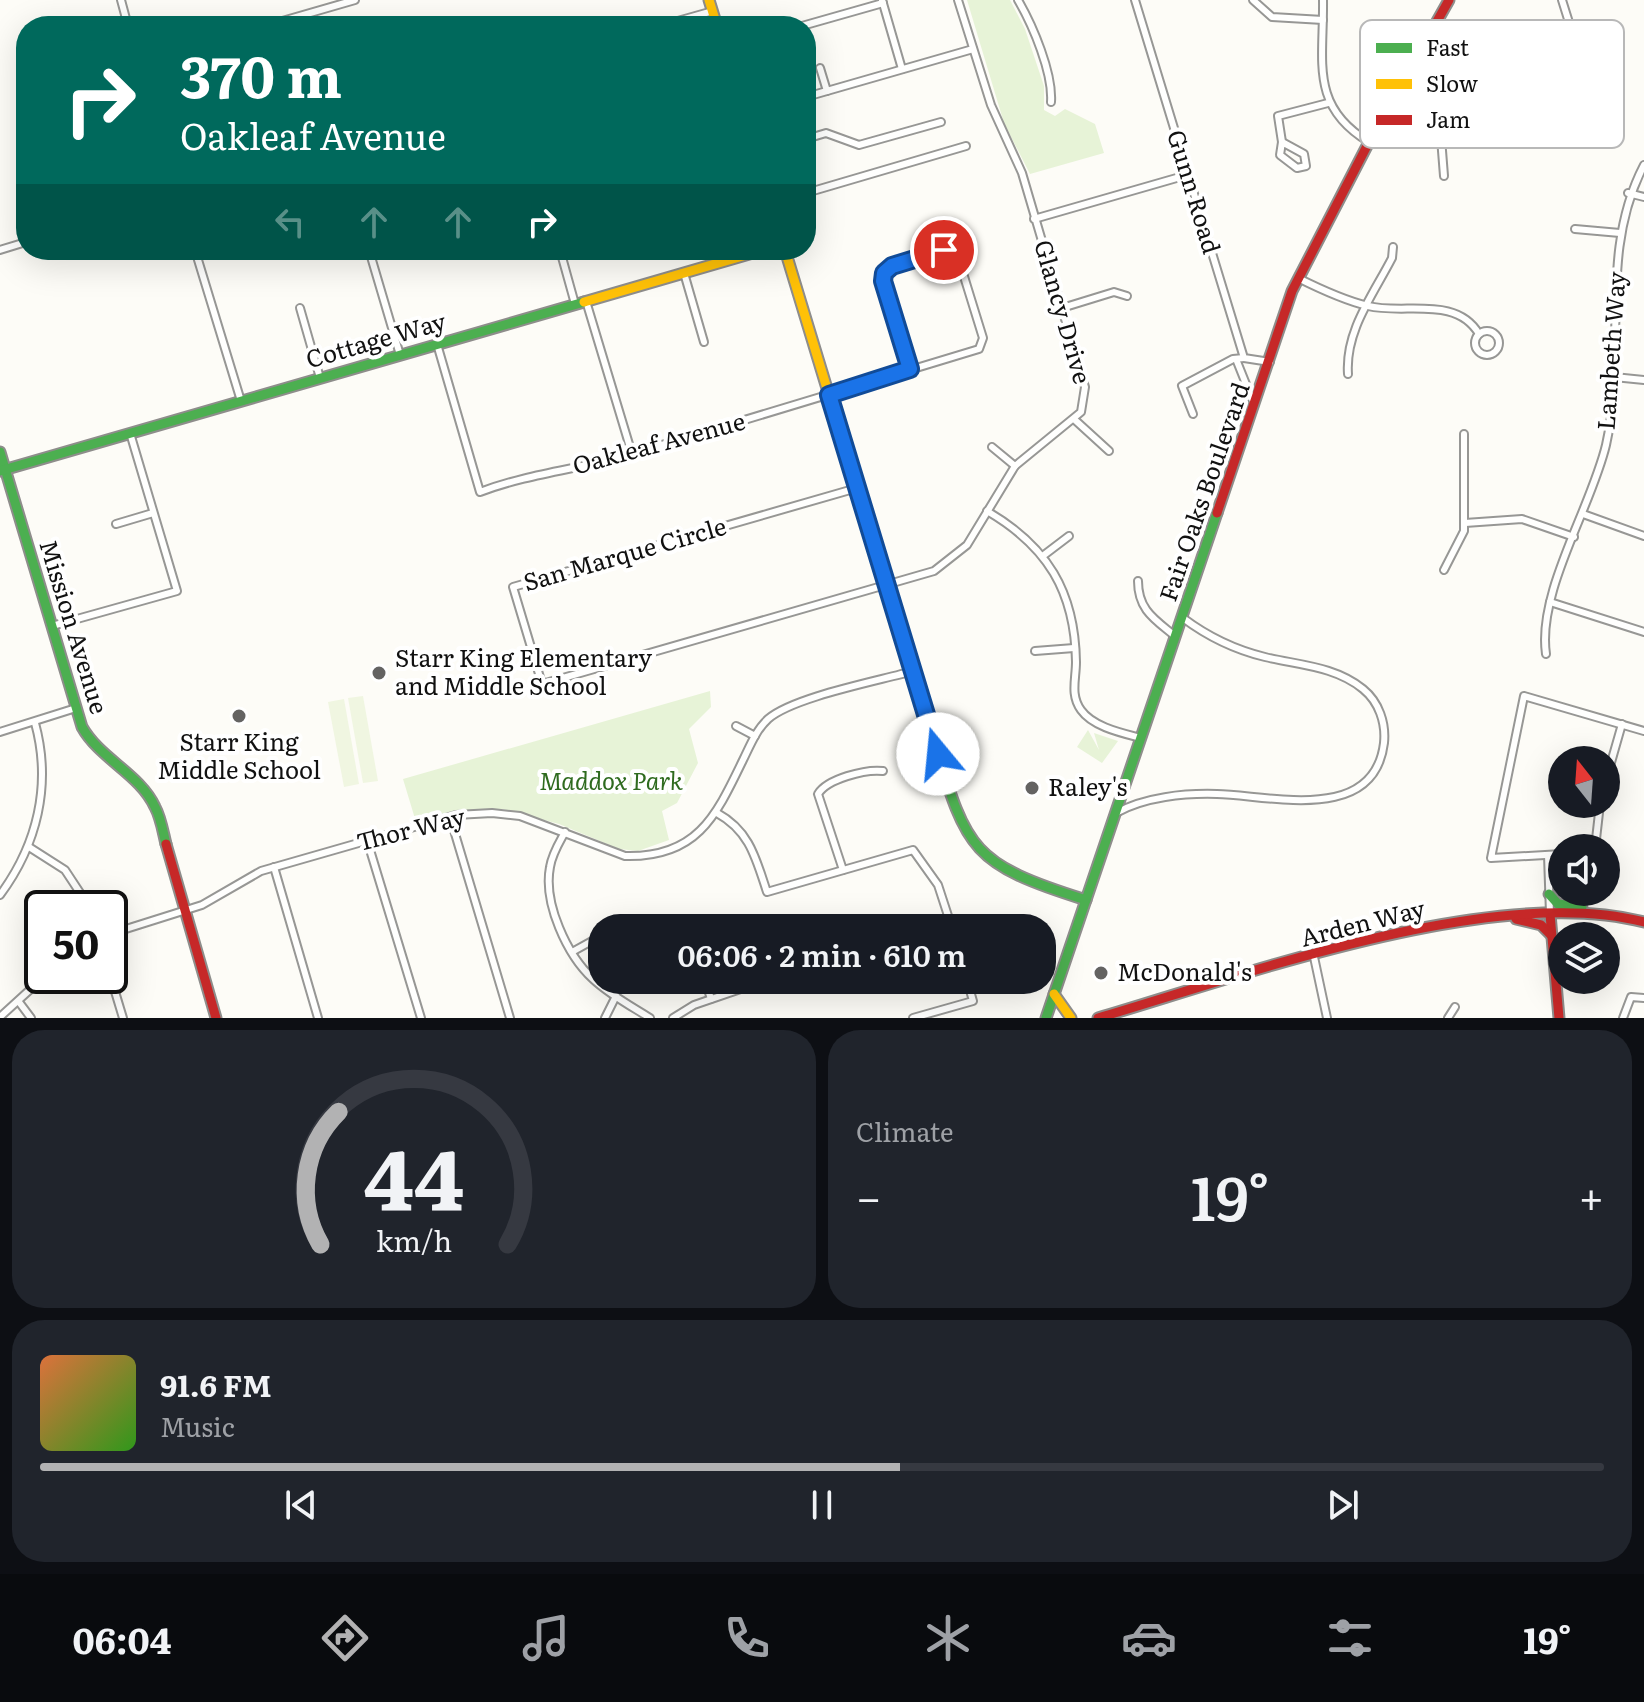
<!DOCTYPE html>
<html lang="en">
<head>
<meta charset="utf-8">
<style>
  :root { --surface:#171b24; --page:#20242c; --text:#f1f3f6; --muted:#9ea1a6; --line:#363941; --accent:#b2b2b3 }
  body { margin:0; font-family:Literata,serif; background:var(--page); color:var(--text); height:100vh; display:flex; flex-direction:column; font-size:30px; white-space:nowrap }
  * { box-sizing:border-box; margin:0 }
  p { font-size:26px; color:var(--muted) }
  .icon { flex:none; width:44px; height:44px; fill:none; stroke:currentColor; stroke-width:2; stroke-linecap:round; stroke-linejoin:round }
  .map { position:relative; height:1018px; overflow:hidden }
  .side { display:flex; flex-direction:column; gap:12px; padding:12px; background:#0d0f14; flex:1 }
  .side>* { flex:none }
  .guide { position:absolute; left:16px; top:16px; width:800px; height:244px; border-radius:32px; box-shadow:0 8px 32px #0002; background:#00695c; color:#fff; overflow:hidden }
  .needle { width:52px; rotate:343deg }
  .controls { position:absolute; left:1548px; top:746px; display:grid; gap:16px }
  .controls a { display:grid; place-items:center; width:72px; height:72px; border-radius:50%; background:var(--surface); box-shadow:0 8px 32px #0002; font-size:40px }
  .speed { position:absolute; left:24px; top:890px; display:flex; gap:16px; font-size:40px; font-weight:700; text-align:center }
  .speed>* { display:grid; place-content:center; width:104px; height:104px; border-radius:50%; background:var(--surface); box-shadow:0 8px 32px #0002; line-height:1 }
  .speed .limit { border:4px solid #111; border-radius:12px; background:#fff; color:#111 }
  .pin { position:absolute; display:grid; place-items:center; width:68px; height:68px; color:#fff; margin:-34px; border:4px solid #fff; border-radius:50%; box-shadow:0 2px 8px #0007 }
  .me { position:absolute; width:88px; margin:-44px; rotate:343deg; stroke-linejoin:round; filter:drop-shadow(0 0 6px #0008) }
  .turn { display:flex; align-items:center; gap:28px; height:168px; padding:0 32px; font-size:36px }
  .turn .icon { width:104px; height:104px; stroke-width:2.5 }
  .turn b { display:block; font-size:56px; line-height:68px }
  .lanes { display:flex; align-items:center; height:76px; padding:0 32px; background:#0003; justify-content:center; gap:40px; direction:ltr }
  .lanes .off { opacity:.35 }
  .big { font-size:60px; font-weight:600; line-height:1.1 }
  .side .card { flex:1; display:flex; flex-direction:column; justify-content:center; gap:12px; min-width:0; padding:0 28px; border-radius:32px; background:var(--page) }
  .side .dial { align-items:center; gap:0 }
  .dial svg { height:208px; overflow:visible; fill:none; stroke:var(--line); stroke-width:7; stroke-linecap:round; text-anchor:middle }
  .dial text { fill:var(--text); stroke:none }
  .song { display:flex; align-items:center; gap:24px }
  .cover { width:96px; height:96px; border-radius:12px; background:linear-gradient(135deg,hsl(20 70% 55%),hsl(110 70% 35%)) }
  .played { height:8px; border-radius:4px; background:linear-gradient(90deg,var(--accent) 55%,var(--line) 55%) }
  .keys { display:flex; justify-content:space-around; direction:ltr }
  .heat { display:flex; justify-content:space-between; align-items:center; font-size:44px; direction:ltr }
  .side .tiles { flex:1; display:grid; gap:12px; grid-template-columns:1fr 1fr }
  .card:last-child { grid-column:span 2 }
  .trip { position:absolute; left:588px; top:914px; width:468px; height:80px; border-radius:32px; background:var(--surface); box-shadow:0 8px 32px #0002; font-weight:600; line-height:80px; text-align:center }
  .dock { display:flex; height:128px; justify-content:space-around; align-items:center; background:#090b0e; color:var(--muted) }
  .dock .icon { width:56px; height:56px }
  .dock .current { color:var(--accent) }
  .dock b { font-size:36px; color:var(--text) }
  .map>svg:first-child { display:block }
</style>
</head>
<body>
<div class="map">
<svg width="1644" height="1018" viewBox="0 0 1644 1018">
  <rect width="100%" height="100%" fill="#fdfcf7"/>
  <g fill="#e7f3d7">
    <polygon points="967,0 1010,0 1025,29 1044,86 1044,110 1055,116 1065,109 1095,124 1104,153 1030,174 1004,123"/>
    <polygon points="710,691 711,707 689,729 698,763 677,803 662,811 669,840 638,851 619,849 559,824 502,809 442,814 416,822 403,779"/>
    <polygon points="1088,730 1099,750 1094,733 1118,741 1102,763 1077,747"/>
  </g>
  <g fill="#f0f6e1">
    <polygon points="363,696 378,781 363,783 348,698"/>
    <polygon points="344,699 359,784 344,787 328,702"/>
  </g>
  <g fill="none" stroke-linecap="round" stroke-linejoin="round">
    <defs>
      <g id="street">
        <polyline points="121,0 128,26"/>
        <polyline points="882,0 902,69"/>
        <path d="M1018,0C1033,26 1053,73 1051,102"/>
        <polyline points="1135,0 1244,358 1270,362"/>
        <polyline points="1253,0 1272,17 1323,20"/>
        <path d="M1323,0C1324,61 1309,106 1369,142"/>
        <polyline points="1562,0 1593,99"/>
        <polyline points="265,26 355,0"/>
        <polyline points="660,26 713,11"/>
        <polyline points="802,26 883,3"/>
        <polyline points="1420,55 1523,106"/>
        <polyline points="820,68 827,91"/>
        <polyline points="806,97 973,49"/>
        <polyline points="806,139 826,133 859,145 941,122"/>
        <polygon points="1282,142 1304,154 1306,166 1297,168 1280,155"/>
        <polyline points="1282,142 1278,116 1328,103"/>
        <polyline points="1444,176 1441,138 1470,80"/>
        <polyline points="806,193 966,146"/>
        <polyline points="1628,193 1644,197"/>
        <polyline points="1034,219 1187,175"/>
        <polyline points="1575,229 1620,233"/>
        <polyline points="0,250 26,242"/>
        <polyline points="195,250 241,401"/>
        <polyline points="369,250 400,355"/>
        <polyline points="560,250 575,304"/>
        <polyline points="684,273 704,342"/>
        <path d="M1298,278C1320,289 1343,300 1368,306C1404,315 1456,295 1479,334"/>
        <polyline points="586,301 632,454"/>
        <polyline points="300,308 320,378"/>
        <polyline points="1062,308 1114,292 1127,296"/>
        <circle cx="1487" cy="343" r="12"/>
        <path d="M437,344L480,492C530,473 581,469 632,454L979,349L983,338L958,257L949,250L892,266L884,273L883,281L910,369"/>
        <polyline points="1236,359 1254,404"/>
        <path d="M1348,374C1345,331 1373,295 1392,258L1393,247"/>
        <polyline points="1614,377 1644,380"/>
        <polyline points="1193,414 1182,386 1233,359 1244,358"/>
        <polyline points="1075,420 1109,451"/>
        <polyline points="992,447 1015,466"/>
        <polyline points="857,488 513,587 542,684 934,571 967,545 1015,466 1081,412 1085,387 1022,173 991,105 958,0"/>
        <path d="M987,511C1047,546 1075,591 1076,662C1076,679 1070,695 1081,710C1093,727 1122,733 1141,738"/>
        <polyline points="1583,514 1644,536"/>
        <polyline points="1465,523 1522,519 1574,537"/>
        <polyline points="116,524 153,513"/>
        <polyline points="1044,555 1069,536"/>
        <polyline points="1444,570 1464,531 1464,434"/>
        <path d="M1138,581C1138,611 1156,620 1176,637"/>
        <polyline points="1550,602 1644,632"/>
        <polyline points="52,626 177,591 130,433"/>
        <polyline points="1035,651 1074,648"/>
        <path d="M1546,654C1537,592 1591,508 1606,445C1627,352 1598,253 1644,165"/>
        <polyline points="736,726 755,736"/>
        <polyline points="0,732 76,708"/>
        <polyline points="1606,780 1622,724"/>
        <path d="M717,813C750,831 756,859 767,892L913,850L938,885L952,928"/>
        <path d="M1116,813C1144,797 1185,793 1217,794C1269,795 1374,825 1384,743C1386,723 1379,702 1363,689C1335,666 1298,665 1265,657C1236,650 1207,636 1183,618"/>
        <polyline points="450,817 510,1018"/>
        <path d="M565,832C559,843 552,854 550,867C543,903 567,955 593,979C610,995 631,1006 650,1018"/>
        <polyline points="367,840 421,1018"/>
        <polyline points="29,847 65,870 90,908"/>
        <polyline points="1595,848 1600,804"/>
        <polyline points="1562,854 1491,858 1524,696 1644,731"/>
        <polyline points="1548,855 1550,914"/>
        <polyline points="274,867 318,1018"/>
        <path d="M843,870L818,794C827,779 865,769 883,771"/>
        <path d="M0,895C37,845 52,785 35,723"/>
        <polyline points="935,928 951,924"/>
        <path d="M110,934L202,905L261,871L456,815L492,813L520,816L625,856C697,858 716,816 743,760C750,746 756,730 768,719C793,697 878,681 913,671"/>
        <polyline points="572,952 599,937"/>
        <polyline points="1314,957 1327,1018"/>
        <polyline points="110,975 123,1018"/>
        <polyline points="705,980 711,999"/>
        <polyline points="19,1002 31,1018"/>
        <polyline points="0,1017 45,976"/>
        <polyline points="605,1018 616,996"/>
        <polyline points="673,1018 694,1005 767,980"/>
        <polyline points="913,1018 973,1001 967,980"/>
        <polyline points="1448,1018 1455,1007"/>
        <polyline points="1623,1018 1631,997 1644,998"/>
      </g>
      <g id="fast">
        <path d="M0,452L82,727C100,759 140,774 155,807C161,818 163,832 166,844"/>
        <polyline points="0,471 584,302"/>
        <path d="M932,735C967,849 968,863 1086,900"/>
        <polyline points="1549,894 1558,904 1582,907"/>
        <polyline points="1046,1018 1217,513"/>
      </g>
      <g id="slow">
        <polyline points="709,0 717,26"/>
        <polyline points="785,250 932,735"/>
        <polyline points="584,302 763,250"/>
        <polyline points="1054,994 1071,1018"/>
      </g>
      <g id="jam">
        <polyline points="1217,513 1292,291 1369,142 1449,0"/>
        <polyline points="166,844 216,1018"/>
        <polyline points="1550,914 1559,1018"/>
        <polyline points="1516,919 1541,925 1551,935"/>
        <path d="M1098,1018C1244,975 1496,883 1644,922"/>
      </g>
    </defs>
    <use href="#street" stroke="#979795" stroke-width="10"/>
    <use href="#fast" stroke="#8e8d8b" stroke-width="13"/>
    <use href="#slow" stroke="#8e8d8b" stroke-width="13"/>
    <use href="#jam" stroke="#8e8d8b" stroke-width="13"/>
    <use href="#street" stroke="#fffffe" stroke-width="6"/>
    <use href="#fast" stroke="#4caf50" stroke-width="9"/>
    <use href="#slow" stroke="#ffc107" stroke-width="9"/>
    <use href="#jam" stroke="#c62828" stroke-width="9"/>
  </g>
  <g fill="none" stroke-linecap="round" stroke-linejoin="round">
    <defs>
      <polyline id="route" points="938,754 829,395 910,369 883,281 884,273 892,266 944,250"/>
    </defs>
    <use href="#route" stroke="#114b97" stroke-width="20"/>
    <use href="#route" stroke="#1a73e8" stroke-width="14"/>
  </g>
  <g fill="#646362" stroke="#fff" stroke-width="3">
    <circle cx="379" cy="673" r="8"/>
    <circle cx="239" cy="716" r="8"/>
    <circle cx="1032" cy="788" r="8"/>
    <circle cx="1101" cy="973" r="8"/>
  </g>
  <g text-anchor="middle" stroke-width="8" stroke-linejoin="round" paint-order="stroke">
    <g font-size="24" fill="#111" stroke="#fff">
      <text transform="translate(1193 192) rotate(73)" y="8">Gunn Road</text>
      <text transform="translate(1062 312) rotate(74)" y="8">Glancy Drive</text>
      <text transform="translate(376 341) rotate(-16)" y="8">Cottage Way</text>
      <text transform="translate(1612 351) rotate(-86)" y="8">Lambeth Way</text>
      <text transform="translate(659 444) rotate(-15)" y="8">Oakleaf Avenue</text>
      <text transform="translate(1205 492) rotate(-71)" y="8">Fair Oaks Boulevard</text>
      <text transform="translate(625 555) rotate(-16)" y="8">San Marque Circle</text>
      <text transform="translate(73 627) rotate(73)" y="8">Mission Avenue</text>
      <text transform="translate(411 830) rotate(-14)" y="8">Thor Way</text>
      <text transform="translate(1363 924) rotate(-14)" y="8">Arden Way</text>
    </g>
    <g font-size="24" fill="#111" stroke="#fff" text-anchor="start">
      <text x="395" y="667">Starr King Elementary<tspan x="395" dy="28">and Middle School</tspan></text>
      <text x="239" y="751" text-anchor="middle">Starr King<tspan x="239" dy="28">Middle School</tspan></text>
      <text x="1048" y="796">Raley's</text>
      <text x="1117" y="981">McDonald's</text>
    </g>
    <g font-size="24" font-style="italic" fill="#2f6b1f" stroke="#fff">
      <text x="611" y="790">Maddox Park</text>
    </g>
  </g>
  <rect x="1360" y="20" width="264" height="128" rx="12" fill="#fff" stroke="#b8b8b8" stroke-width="2"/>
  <rect x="1376" y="43" width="36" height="10" fill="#4caf50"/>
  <rect x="1376" y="79" width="36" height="10" fill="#ffc107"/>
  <rect x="1376" y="115" width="36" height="10" fill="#c62828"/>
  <g font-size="22" fill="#111">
    <text x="1426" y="56">Fast</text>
    <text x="1426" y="92">Slow</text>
    <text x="1426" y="128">Jam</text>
  </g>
</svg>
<div class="controls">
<a><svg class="needle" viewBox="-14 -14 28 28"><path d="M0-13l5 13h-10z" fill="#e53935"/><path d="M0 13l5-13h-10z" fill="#9ea1a6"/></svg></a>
<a><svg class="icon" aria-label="sound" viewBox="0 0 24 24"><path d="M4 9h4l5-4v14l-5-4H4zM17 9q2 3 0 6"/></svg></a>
<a><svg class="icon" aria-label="layers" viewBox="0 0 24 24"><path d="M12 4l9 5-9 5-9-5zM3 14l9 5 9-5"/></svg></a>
</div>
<div class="speed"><div class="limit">50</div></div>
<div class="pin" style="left:944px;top:250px;background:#d93025"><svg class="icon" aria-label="arrive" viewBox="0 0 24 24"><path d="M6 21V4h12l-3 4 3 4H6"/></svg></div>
<svg class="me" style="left:938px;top:754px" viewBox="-20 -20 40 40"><circle r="19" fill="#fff"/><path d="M0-13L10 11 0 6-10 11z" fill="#1a73e8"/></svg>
<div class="trip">06:06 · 2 min · 610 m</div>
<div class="guide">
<div class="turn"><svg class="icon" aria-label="right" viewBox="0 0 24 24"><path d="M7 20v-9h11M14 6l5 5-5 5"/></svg><div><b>370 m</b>Oakleaf Avenue</div></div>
<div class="lanes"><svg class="icon off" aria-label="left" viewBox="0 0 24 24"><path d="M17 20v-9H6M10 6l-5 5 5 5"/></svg><svg class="icon off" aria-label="ahead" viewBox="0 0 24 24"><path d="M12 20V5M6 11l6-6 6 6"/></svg><svg class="icon off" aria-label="ahead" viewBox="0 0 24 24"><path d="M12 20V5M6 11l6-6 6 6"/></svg><svg class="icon" aria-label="right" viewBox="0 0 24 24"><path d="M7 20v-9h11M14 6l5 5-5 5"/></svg></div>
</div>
</div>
<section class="side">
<div class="tiles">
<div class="card dial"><svg viewBox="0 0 100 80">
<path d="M14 69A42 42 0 1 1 86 69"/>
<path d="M14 69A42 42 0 0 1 21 18" stroke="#b2b2b3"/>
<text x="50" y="56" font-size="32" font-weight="700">44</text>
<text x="50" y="72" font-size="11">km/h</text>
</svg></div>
<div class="card"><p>Climate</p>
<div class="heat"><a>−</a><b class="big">19°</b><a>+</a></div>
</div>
<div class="card">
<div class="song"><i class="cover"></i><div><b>91.6 FM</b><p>Music</p></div></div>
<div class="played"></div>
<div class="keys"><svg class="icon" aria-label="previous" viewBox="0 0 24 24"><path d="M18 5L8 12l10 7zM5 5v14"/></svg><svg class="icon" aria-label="pause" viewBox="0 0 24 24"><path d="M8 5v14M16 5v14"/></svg><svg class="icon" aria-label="next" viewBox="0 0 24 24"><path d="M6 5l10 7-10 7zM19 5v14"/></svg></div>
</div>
</div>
</section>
<nav class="dock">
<b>06:04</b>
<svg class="icon current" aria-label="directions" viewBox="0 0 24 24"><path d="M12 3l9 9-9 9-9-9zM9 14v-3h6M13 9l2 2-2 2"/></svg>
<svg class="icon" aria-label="music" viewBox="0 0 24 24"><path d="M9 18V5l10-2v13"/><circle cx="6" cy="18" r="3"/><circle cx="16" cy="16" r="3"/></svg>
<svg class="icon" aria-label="phone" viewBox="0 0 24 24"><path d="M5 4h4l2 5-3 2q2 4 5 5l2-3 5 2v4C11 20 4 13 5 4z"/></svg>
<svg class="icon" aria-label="climate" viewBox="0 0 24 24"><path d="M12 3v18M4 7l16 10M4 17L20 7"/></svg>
<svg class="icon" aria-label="car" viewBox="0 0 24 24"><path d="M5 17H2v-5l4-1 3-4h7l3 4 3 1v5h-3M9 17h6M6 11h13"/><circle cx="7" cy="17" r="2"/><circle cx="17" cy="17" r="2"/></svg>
<svg class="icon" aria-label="filters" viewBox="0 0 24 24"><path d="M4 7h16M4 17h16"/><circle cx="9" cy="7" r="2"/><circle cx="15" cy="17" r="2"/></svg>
<b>19°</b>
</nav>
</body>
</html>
